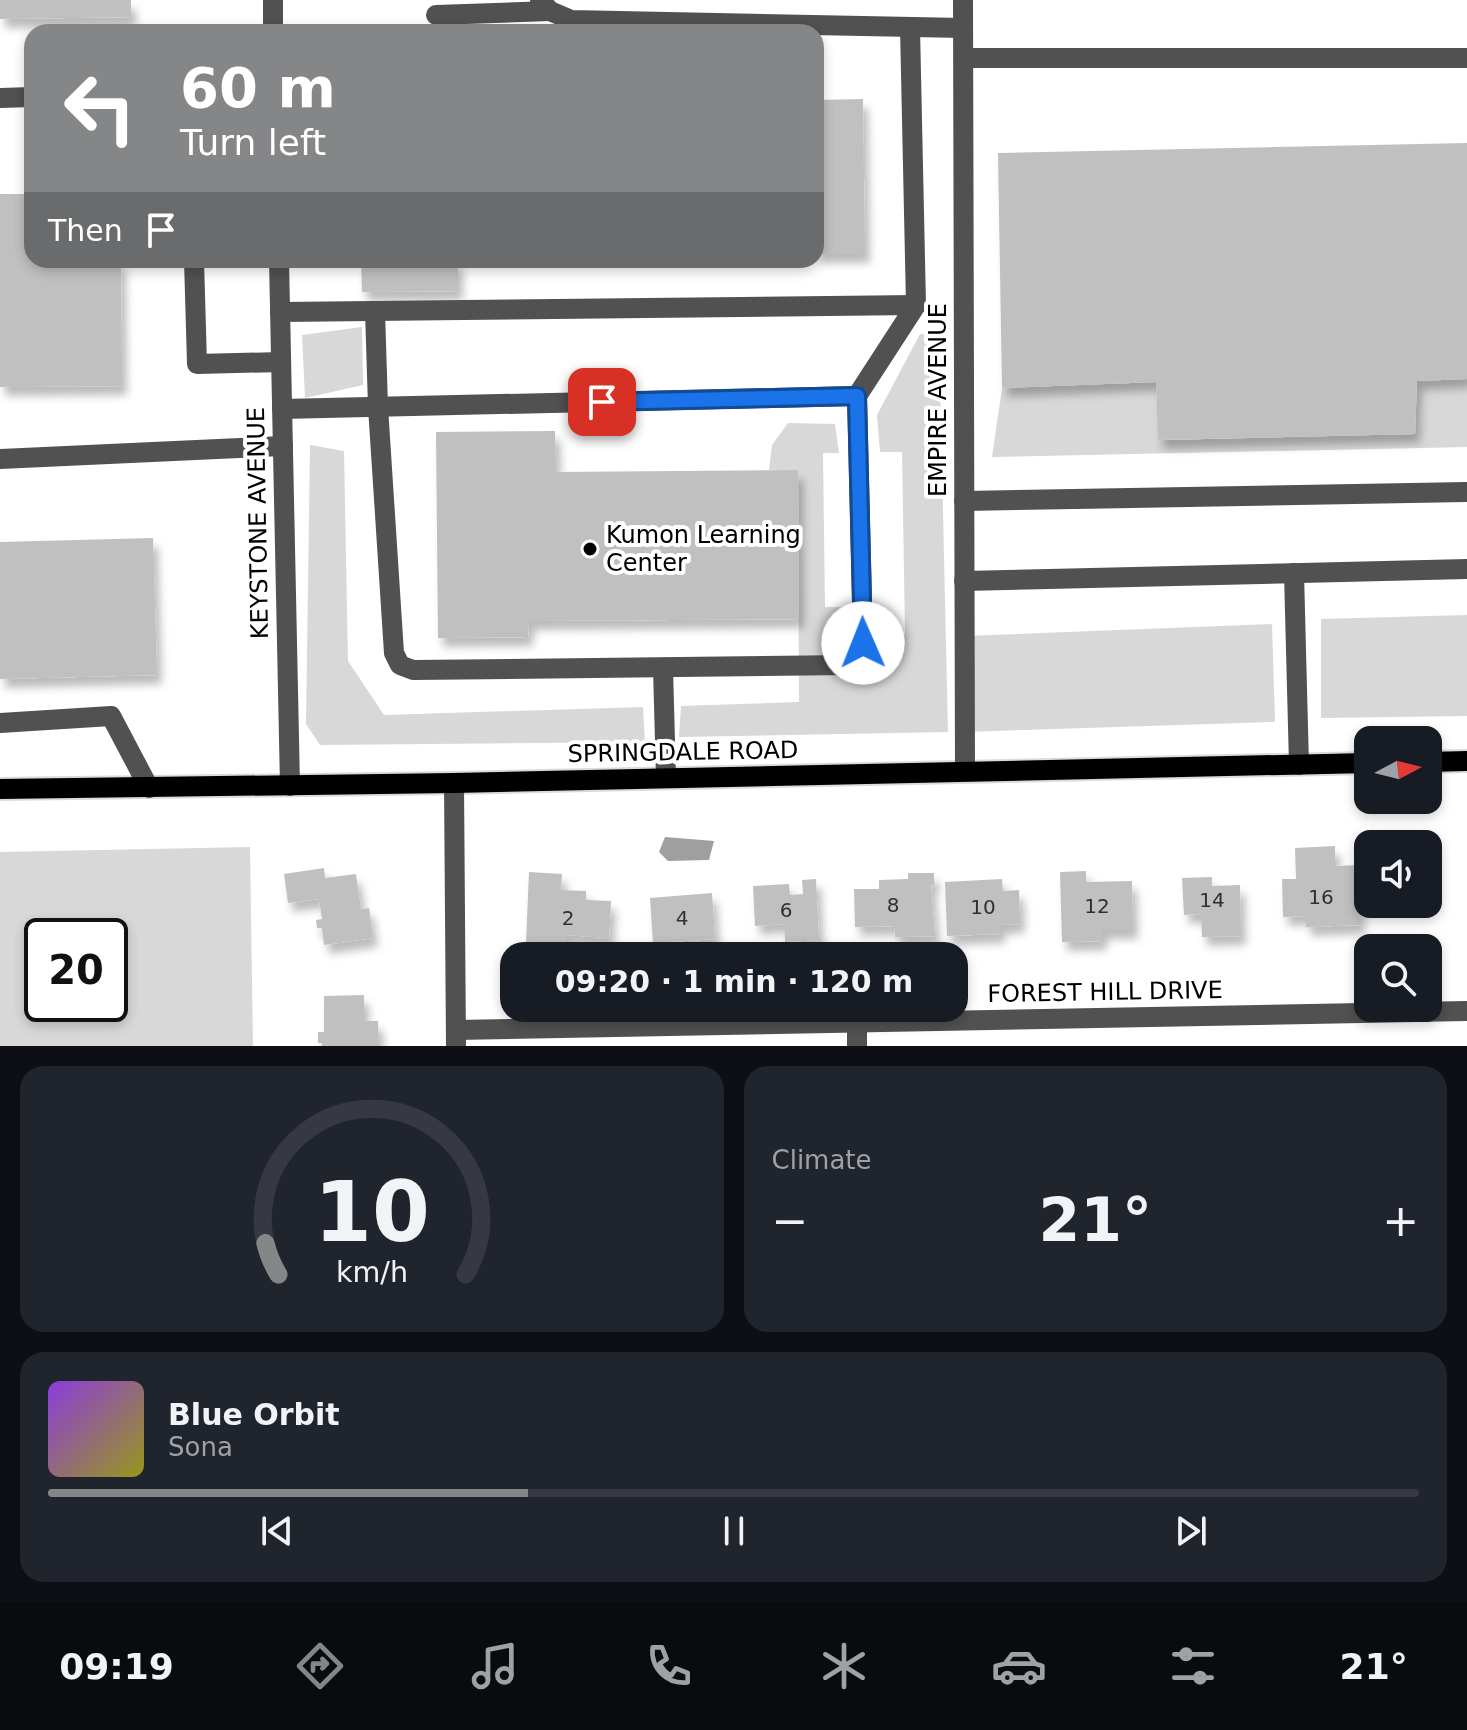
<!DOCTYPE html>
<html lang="en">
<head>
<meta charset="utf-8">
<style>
  :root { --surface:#171b24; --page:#20242c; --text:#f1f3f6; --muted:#9ea1a6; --line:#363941; --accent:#858687 }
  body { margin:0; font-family:"DejaVu Sans",sans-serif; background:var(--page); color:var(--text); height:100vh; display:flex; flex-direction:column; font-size:30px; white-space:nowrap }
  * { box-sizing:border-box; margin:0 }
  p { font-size:26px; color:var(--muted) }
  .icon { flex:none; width:44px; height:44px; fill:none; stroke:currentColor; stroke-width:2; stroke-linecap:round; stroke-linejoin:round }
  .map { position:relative; height:1046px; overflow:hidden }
  .details { display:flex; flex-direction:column; gap:20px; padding:20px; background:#0d0f14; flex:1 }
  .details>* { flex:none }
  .hud { position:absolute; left:24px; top:24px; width:800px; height:244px; border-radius:24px; box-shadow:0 4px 12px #0003; background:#858687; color:#fff; overflow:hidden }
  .needle { width:52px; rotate:83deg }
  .tools { position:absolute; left:1354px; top:726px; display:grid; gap:16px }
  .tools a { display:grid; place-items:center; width:88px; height:88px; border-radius:16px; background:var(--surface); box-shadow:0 4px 12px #0003; font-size:40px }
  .speed { position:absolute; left:24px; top:918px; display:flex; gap:16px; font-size:40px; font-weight:700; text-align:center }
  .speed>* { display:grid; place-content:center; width:104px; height:104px; border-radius:50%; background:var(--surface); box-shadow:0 4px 12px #0003; line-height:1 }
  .speed .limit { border:4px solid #111; border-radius:12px; background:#fff; color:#111 }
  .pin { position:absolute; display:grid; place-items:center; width:68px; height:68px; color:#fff; margin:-34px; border-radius:16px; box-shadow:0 4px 12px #0006 }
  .me { position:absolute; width:88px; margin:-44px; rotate:359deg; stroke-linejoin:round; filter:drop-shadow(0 0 6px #0008) }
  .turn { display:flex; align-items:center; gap:28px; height:168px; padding:0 24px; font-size:36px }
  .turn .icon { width:104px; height:104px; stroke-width:2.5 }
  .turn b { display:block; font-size:56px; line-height:68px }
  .then { display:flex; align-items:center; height:76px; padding:0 24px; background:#0003; gap:16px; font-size:30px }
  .big { font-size:60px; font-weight:700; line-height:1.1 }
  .details .card { flex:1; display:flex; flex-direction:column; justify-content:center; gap:12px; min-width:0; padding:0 28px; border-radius:24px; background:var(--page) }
  .details .dial { align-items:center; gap:0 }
  .dial svg { height:208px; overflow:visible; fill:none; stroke:var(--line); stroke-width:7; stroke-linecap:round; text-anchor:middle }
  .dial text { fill:var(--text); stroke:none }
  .song { display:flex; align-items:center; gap:24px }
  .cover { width:96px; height:96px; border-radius:12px; background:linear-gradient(135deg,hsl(270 70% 55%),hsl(60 70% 35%)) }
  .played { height:8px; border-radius:4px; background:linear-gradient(90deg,var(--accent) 35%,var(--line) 35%) }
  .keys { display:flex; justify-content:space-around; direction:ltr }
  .heat { display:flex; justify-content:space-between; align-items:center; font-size:44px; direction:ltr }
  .details .tiles { flex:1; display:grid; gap:20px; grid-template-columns:1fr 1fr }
  .card:last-child { grid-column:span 2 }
  .trip { position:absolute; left:500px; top:942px; width:468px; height:80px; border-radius:24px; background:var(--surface); box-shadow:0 4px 12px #0003; font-weight:700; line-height:80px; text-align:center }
  .menu { display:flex; height:128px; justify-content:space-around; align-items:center; background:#090b0e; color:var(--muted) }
  .menu .icon { width:56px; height:56px }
  .menu .selected { color:var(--accent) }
  .menu b { font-size:36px; color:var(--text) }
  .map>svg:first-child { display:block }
</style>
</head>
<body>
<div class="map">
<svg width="1467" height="1046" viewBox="0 0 1467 1046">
  <defs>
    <filter id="shadow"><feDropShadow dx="5" dy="9" stdDeviation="4" flood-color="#0004"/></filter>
  </defs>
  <rect width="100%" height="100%" fill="#fff"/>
  <g fill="#d8d8d8" fill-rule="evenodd">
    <polygon points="362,327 363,385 305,398 302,335"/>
    <polygon points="920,334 939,335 948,732 679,737 681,706 799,702 798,471 769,470 772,445 788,423 835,424 839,453 823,453 825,607 846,607 847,636 905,634 902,452 880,452 877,415"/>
    <polygon points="1467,379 1467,447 992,457 1002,388 1156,382 1159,440 1169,440 1415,434 1417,381"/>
    <polygon points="310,445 344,451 348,661 384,715 643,707 645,742 320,745 306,724"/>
    <polygon points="1467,615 1467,716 1321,718 1321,619"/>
    <polygon points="1272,624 1275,722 964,732 964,636"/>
    <path d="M250,847L253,1046H0V852ZM110,936V1004H42V936Z"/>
  </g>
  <polygon fill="#9f9f9f" points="665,837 714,841 709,860 668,861 659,852"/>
  <g fill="#c0c0c0" filter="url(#shadow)">
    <polygon points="0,0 131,0 131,17 0,19"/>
    <polygon points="863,99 865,254 816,254 816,100"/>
    <polygon points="1467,143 1467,379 1417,381 1415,434 1158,440 1156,382 1002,388 998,153"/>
    <polygon points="0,194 32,194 32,260 121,260 122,386 0,387"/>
    <polygon points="361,260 458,260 458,291 362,292"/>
    <polygon points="555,431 556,472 798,470 799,619 529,621 528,637 438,638 436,432"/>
    <polygon points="153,538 157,675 0,679 0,542"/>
    <polygon points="1335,846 1335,866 1359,865 1360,925 1306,927 1306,916 1283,917 1282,879 1296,879 1295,848"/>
    <polygon points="324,868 325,878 356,874 361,909 369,908 373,938 324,945 322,928 317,928 316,920 322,919 319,899 288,903 284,874"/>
    <polygon points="1086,871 1086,882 1132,881 1133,930 1102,930 1102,941 1062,942 1060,872"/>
    <polygon points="529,872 562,874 561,890 586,891 586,900 611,901 609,938 566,935 566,945 526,943"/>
    <polygon points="908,873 934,873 934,885 931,885 935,936 895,937 894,926 855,927 854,889 879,889 879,880 908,879"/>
    <polygon points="1212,877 1212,886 1240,885 1241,936 1202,937 1201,914 1184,915 1182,878"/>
    <polygon points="816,879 819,940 785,942 784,924 755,926 753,886 789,884 790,895 803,894 802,880"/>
    <polygon points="1002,879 1003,891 1019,890 1020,924 1000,925 1000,934 947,936 945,882"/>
    <polygon points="712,893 715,939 653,943 650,898"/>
    <polygon points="364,995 364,1021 378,1021 379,1046 322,1046 322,1043 318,1043 318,1032 324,1032 324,996"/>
  </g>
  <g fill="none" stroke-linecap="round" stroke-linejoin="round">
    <defs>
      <g id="major">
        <polyline points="1428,762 1467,761"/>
        <polyline points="0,789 454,783 1368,763"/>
      </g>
    </defs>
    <use href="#major" stroke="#dbdbdb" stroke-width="24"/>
    <g stroke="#515151" stroke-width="20">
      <polyline points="273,0 273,32"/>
      <polyline points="540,0 550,11 571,20 963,28"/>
      <polyline points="963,0 965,771"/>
      <polyline points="436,15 550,11"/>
      <polyline points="964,58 1467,58"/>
      <polyline points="0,98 32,97"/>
      <polyline points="194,260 197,364 281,362"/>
      <polyline points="279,260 290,786"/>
      <polyline points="375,311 378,407 394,653 400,665 413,670 849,665 861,656 863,643 857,396 916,305 910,27"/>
      <polyline points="280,312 916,305"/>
      <polyline points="282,409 857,396"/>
      <polyline points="0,459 283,446"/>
      <polyline points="964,501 1467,492"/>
      <polyline points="1294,573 1299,765"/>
      <polyline points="964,581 1467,569"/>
      <polyline points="663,668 666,778"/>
      <polyline points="0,723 111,716 149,788"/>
      <polyline points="454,783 456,1046"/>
      <polyline points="857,1024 857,1046"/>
      <polyline points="456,1030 1467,1011"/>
    </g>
    <use href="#major" stroke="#000" stroke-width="20"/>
  </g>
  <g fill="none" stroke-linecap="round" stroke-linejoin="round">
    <defs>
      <polyline id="route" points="602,402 857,396 863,643"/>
    </defs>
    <use href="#route" stroke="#114b97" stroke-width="20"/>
    <use href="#route" stroke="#1a73e8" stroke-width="14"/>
  </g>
  <circle fill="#000" stroke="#fff" stroke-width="3" cx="590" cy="549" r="8"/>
  <g text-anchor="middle" stroke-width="8" stroke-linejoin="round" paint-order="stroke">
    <g font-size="20" fill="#303030">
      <text x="1321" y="904">16</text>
      <text x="1212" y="907">14</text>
      <text x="893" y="912">8</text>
      <text x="1097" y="913">12</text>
      <text x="983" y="914">10</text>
      <text x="786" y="917">6</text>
      <text x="568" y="925">2</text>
      <text x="682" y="925">4</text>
    </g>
    <g font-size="24" fill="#000" stroke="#fff">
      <text transform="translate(938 400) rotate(-90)" y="8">EMPIRE AVENUE</text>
      <text transform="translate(258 523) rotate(-91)" y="8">KEYSTONE AVENUE</text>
      <text transform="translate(683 752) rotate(-1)" y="8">SPRINGDALE ROAD</text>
      <text transform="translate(1105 992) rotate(-1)" y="8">FOREST HILL DRIVE</text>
    </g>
    <g font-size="24" fill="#000" stroke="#fff" text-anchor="start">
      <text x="606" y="543">Kumon Learning<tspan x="606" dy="28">Center</tspan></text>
    </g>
  </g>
</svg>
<div class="tools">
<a><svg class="needle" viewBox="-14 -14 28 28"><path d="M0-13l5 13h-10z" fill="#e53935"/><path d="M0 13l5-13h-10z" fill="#9ea1a6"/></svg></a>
<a><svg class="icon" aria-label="sound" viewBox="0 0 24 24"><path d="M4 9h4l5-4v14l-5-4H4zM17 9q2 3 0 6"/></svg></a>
<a><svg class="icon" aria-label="search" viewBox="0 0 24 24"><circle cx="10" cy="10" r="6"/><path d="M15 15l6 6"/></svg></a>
</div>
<div class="speed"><div class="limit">20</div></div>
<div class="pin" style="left:602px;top:402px;background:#d93025"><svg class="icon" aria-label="arrive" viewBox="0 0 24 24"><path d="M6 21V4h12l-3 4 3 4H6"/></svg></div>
<svg class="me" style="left:863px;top:643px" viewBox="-20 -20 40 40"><circle r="19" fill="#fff"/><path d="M0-13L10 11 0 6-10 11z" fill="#1a73e8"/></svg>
<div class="trip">09:20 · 1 min · 120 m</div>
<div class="hud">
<div class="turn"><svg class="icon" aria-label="left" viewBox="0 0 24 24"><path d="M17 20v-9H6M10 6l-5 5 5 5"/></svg><div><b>60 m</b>Turn left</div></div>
<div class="then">Then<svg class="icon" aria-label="arrive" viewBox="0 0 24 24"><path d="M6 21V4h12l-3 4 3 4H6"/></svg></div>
</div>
</div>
<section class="details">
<div class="tiles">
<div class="card dial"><svg viewBox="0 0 100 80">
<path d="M14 69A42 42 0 1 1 86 69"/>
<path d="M14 69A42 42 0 0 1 9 57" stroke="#858687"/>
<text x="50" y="56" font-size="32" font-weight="700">10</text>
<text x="50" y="72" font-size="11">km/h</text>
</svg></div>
<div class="card"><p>Climate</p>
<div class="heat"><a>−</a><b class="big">21°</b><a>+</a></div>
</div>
<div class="card">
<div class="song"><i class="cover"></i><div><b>Blue Orbit</b><p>Sona</p></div></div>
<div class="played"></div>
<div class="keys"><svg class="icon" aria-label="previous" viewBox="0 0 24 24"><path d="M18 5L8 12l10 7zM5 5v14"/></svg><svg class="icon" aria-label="pause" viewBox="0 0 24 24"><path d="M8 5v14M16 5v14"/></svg><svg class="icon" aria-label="next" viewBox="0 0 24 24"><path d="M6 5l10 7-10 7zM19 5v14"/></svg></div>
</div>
</div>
</section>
<nav class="menu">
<b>09:19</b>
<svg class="icon selected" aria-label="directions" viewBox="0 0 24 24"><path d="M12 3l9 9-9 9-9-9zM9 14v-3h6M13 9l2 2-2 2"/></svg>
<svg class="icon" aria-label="music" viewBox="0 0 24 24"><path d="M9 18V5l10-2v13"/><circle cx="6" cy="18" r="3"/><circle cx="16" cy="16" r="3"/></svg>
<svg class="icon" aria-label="phone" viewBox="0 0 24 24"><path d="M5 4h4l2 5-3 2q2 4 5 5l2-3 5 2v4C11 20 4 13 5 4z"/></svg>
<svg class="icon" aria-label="climate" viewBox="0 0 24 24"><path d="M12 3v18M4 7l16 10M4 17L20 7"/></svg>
<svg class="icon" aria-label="car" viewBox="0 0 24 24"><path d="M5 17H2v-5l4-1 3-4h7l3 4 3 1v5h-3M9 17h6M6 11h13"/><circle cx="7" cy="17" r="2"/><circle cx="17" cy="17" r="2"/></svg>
<svg class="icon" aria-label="filters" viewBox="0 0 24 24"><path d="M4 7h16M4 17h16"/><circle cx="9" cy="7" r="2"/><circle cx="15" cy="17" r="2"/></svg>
<b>21°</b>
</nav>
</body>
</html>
